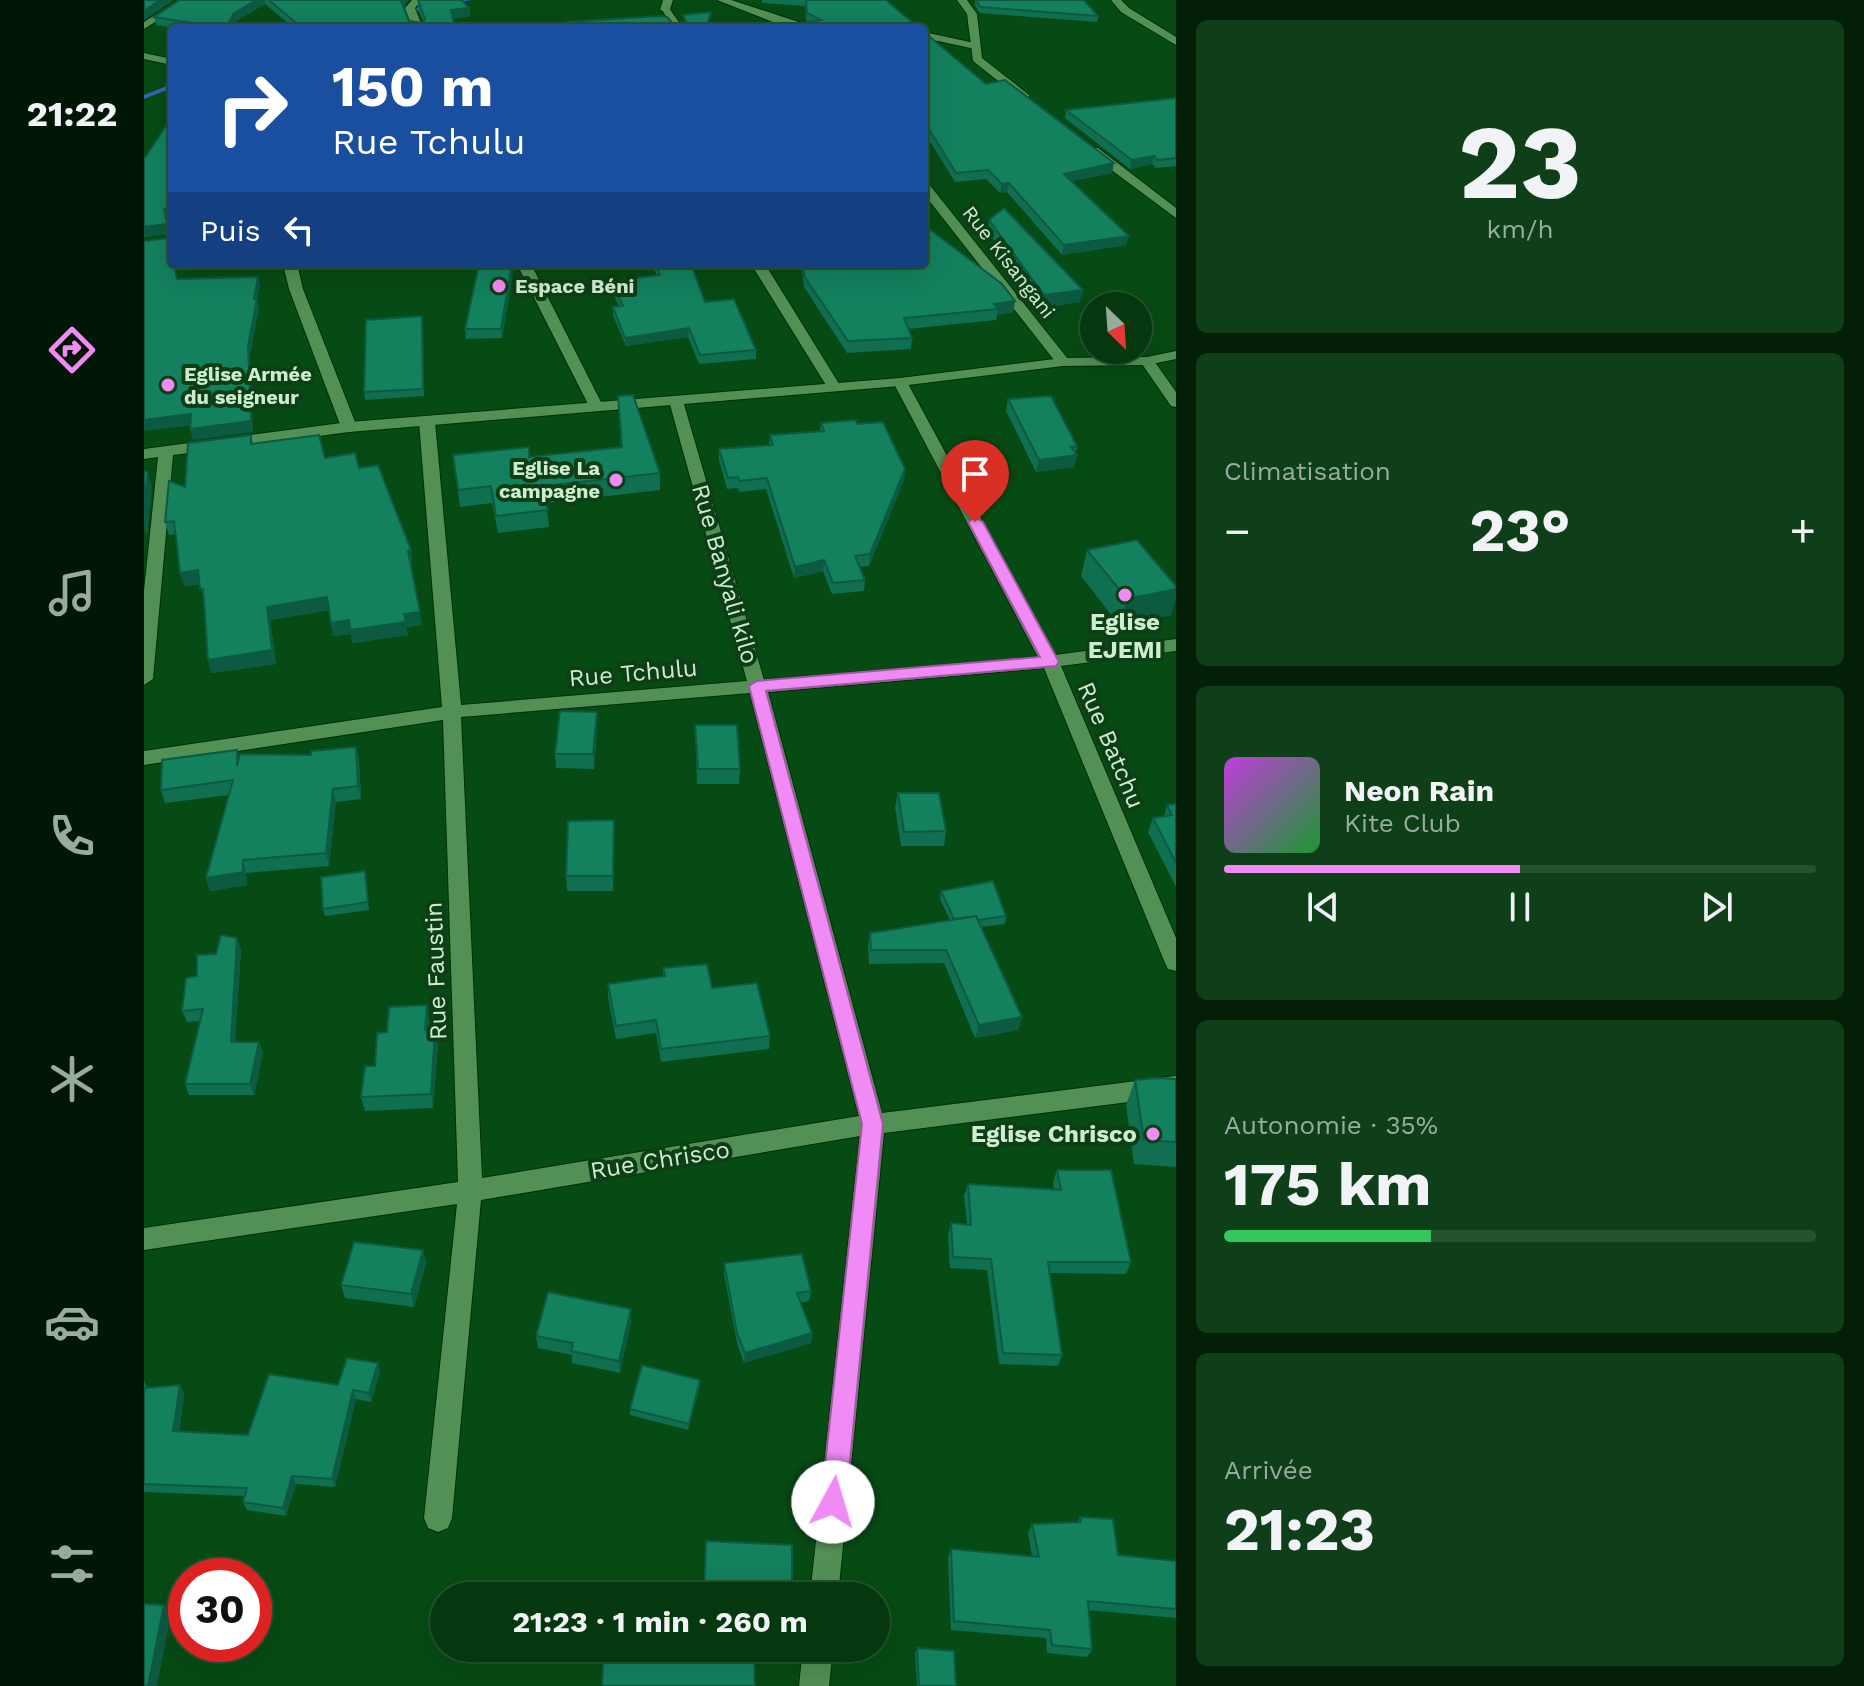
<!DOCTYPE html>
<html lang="fr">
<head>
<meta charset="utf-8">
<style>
  :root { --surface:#05380f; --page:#0e3f18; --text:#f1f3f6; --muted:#97ac9e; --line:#26522f; --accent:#f08bf5 }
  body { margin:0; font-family:"Work Sans",sans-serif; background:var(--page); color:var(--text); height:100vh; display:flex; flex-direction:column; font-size:30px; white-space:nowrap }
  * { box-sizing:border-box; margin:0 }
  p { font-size:26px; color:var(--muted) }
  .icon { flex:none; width:44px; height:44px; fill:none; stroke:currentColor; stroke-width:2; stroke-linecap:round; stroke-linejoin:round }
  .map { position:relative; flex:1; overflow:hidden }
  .details { display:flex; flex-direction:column; gap:20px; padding:20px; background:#031f08; width:688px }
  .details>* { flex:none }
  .banner { position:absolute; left:24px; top:24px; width:760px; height:244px; border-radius:8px; box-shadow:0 8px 32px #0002,0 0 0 2px var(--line); background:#1a4fa0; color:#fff; overflow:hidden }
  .needle { width:52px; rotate:155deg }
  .fabs { position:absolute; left:936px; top:292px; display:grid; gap:16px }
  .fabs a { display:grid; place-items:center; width:72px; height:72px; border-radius:50%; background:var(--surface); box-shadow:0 8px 32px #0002,0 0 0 2px var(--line); font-size:40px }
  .speed { position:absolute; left:24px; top:1558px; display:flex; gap:16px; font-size:40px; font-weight:700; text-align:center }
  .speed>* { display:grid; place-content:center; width:104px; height:104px; border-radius:50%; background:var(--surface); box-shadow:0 8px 32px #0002,0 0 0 2px var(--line); line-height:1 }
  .speed .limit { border:12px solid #d22; background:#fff; color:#111 }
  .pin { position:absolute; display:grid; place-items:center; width:68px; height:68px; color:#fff; margin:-82px -34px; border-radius:50% 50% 50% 0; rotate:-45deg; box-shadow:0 0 8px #0007 }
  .pin .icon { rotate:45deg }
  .me { position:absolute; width:88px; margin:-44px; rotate:6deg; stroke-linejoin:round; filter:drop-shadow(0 0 6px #0008) }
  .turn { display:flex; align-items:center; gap:28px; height:168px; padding:0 32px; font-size:36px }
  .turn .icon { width:104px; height:104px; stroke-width:2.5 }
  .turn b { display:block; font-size:56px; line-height:68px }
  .then { display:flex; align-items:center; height:76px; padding:0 32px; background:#0003; gap:16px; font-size:30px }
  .big { font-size:60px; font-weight:700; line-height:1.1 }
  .details .widget { flex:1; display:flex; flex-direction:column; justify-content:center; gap:12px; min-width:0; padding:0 28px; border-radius:12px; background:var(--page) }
  .details .dial { align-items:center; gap:0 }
  .dial b { font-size:104px; line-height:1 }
  .song { display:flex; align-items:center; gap:24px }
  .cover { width:96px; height:96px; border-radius:12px; background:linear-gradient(135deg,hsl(290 70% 55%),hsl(130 70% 35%)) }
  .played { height:8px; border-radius:4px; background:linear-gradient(90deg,var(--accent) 50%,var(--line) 50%) }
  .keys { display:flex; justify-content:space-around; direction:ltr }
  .heat { display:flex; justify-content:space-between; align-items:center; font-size:44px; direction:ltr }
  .charge { height:12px; border-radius:6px; background:linear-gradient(90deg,#34c759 35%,var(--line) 0) }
  .trip { position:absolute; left:286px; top:1582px; width:460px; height:80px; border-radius:40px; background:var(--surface); box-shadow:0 8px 32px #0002,0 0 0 2px var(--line); font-weight:700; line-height:80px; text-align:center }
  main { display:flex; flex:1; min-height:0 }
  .dock { display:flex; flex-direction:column; width:144px; justify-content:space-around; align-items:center; background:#021606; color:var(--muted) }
  .dock .icon { width:56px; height:56px }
  .dock .current { color:var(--accent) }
  .dock b { font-size:36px; color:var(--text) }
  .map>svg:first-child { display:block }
</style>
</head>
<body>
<main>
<nav class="dock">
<b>21:22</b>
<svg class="icon current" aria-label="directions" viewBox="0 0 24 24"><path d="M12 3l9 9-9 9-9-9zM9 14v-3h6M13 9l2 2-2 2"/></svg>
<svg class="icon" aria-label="music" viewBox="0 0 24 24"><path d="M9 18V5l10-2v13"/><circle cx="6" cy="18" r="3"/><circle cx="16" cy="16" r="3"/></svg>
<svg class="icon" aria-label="phone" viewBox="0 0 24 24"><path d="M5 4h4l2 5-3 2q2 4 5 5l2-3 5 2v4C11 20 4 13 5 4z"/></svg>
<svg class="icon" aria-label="climate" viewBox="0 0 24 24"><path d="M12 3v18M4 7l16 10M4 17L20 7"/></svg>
<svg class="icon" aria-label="car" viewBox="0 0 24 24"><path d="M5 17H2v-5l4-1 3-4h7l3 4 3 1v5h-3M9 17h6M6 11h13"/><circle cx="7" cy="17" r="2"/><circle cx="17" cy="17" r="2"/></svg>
<svg class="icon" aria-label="filters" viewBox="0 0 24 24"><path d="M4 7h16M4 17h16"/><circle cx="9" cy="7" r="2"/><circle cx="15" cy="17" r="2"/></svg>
</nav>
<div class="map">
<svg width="1032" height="1686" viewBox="0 0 1032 1686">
  <rect width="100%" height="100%" fill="#074b14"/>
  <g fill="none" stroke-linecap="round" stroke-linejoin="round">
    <g fill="#3d60b8" fill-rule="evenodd">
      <polygon points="311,0 327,0 283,8 246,20 243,18 280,5"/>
      <polygon points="28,84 28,88 0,99 0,95"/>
    </g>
    <defs>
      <g id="service">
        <polygon points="519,0 529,0 525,12 516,10"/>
        <polygon points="573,0 587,0 673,28 639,26"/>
        <polygon points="780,32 835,44 836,46 831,49 780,38"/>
      </g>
      <g id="minor">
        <polygon points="34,0 46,0 0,29 0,22"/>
        <polygon points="268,0 278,0 271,8 279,28 269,28 261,8"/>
        <polygon points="813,0 823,0 833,14 838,58 885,95 885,99 877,99 829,61 823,14"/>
        <polygon points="967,0 977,0 985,8 1032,37 1032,45 977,12"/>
        <polygon points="517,8 525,8 539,28 529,28"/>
        <polygon points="643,21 651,28 641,28 638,24"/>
        <polygon points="0,53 28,59 28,65 0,59"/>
        <polygon points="946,148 954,148 1032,208 1032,218 946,154"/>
        <polygon points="780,182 784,183 924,359 924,365 914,365 780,194"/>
        <polygon points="139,264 153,264 159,289 213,427 210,430 205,432 197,427 145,289"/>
        <polygon points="373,264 387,264 459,406 457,409 447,409 445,406"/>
        <polygon points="607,264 621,264 697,387 695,390 685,390"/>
        <polygon points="1003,357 1008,358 1032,392 1032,407 1027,406 996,361"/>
        <path d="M756,378L763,382L911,655L1032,639V651L917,666L1032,938V971L1024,969L1021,963L900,668L624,692L738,1113L1032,1076V1096L740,1133L694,1596H666L716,1136L337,1200L308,1518L304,1528L294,1532L284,1528L280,1518L313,1204L0,1250V1228L314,1182L299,720L0,765V751L298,707L275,422L283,417L291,422L317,705L603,681L525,401L532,397L539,401L620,680L894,657L749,382ZM606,693L715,1116L338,1178L317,717Z"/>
        <polygon points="659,1648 689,1648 685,1686 655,1686"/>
      </g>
      <polygon id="tertiary" points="1032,351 1032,359 1003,365 919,366 756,386 205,432 29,455 9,679 0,685 0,591 14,457 0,459 0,449 205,422 756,378 919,358 1003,357"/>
    </defs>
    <use href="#service" stroke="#002e05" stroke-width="2"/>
    <use href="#minor" stroke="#002e05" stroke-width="2"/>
    <use href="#tertiary" stroke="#002e05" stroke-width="2"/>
    <use href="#service" fill="#539056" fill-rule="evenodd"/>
    <use href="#minor" fill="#539056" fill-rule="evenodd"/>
    <use href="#tertiary" fill="#539056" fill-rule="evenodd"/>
  </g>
  <g fill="#106e51">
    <polygon points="36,0 264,0 260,7 265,21 278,23 279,21 274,9 274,0 325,8 326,16 309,18 311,28 150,28 121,4 92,21 88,28 31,28 12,25 10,17"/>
    <polygon points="618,0 742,0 775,28 663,28 661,6 618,3"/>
    <polygon points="831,0 954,16 953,22 836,13 831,6"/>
    <polygon points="780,32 842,84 968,173 928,181 982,245 918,255 863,192 856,193 842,179 811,182 780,132"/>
    <polygon points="1032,98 1032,166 1012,168 1008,164 986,169 921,118 922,110"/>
    <polygon points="28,117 28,218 22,219 25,234 0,237"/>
    <polygon points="845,220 936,302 898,308 844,232"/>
    <polygon points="194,264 274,264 195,269"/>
    <polygon points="509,264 547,264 561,302 612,350 612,359 555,364 544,337 482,346 469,316 469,307 475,306 467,290 467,281 513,276"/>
    <polygon points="656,264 780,264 871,301 869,312 853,315 852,320 764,329 768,338 767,349 703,353 660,287 658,271"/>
    <polygon points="369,273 358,338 322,339 321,329"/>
    <polygon points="279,323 280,396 221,400 220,392"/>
    <polygon points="474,396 516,473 516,490 402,503 405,527 354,533 348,503 316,507 309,455 385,447 386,457 477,447"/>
    <polygon points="864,399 933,446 930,467 892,472 862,411"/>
    <polygon points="677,423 713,424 761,469 760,480 725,566 716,567 721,580 720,591 688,594 679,571 650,578 622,489 595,492 594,488 583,489 575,460 575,449 625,445 626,435 676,432"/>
    <polygon points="107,435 109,444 181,458 215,468 267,550 268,563 266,564 278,625 262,627 264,635 208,643 207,634 189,636 185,610 126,620 132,664 67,673 60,602 56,584 40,586 36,573 32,534 25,535 21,522 41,487"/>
    <polygon points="943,550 1027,615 976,626 937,576"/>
    <polygon points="453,712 453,727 450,769 412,768 411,754"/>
    <polygon points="551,725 596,769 595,784 553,784"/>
    <polygon points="212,747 215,760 217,799 192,802 185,866 102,873 103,885 66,891 62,878 85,795 21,803 17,790 95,758 167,755"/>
    <polygon points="754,793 802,831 800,846 757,846 751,807"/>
    <polygon points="1032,804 1032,887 1004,832 1009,818 1020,816 1023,805"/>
    <polygon points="470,820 469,891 423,891 422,876"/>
    <polygon points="222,878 225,910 181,916 179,909"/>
    <polygon points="797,891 862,916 861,924 837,927 878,1017 874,1030 831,1038 800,963 725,964 724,946 726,933 806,920 796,899"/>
    <polygon points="97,949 91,1042 115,1042 119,1053 110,1095 45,1095 41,1084 56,1021 43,1022 38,1011 53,976 72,954"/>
    <polygon points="519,968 568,988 626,1036 625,1049 517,1062 512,1033 472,1039 464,997 464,984 519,976"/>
    <polygon points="285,1019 284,1030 291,1030 294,1044 289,1108 221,1111 217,1097 231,1066 243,1032"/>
    <polygon points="1032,1079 1032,1167 990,1164 982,1105 991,1080"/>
    <polygon points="913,1170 987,1262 982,1274 905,1273 918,1355 914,1366 855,1364 843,1270 806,1268 804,1235 807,1223 823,1224 820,1196 824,1184 910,1190 909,1182"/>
    <polygon points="279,1250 282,1263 270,1307 201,1298 197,1285"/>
    <polygon points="580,1263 667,1291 665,1301 656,1303 668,1333 667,1343 600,1363 593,1343 580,1274"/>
    <polygon points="487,1309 487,1321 476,1373 428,1363 428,1355 394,1348 392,1336"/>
    <polygon points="236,1372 227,1402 212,1399 191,1487 152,1484 142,1516 103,1510 99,1502 101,1496 0,1492 0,1380 3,1388 36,1385 40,1394 35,1432 104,1435 194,1385"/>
    <polygon points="556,1386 544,1430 486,1415 486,1409"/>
    <polygon points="936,1517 974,1555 1032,1561 1032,1618 944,1610 948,1649 943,1657 903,1653 902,1638 807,1630 804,1558 807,1549 888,1556 884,1533 888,1524 933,1522"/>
    <polygon points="773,1648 812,1686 773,1686 771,1653"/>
  </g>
  <g fill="#0d5a42">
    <polygon points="16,0 30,0 0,20 0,11"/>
    <polygon points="113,0 121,0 121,4 92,21 88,28 82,28 90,13"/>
    <polygon points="258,0 264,0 258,9 257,1"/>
    <polygon points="325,8 326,16 307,19 307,10"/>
    <polygon points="1010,156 1008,164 986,169 988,160"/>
    <polygon points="970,163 968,173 919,183 920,174"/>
    <polygon points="865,183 863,192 856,193 858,184"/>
    <polygon points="20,209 25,234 0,237 0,227"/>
    <polygon points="985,236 982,245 918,255 920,245"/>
    <polygon points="369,264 369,273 358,338 357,329"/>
    <polygon points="114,277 116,287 113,299 115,309 106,356 109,432 49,440 46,429 104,346"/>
    <polygon points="939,290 936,302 898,308 900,295"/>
    <polygon points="871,301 869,312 853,315 854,309 850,304"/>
    <polygon points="545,328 544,337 482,346 481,338"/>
    <polygon points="47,414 50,425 0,431 0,420"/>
    <polygon points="933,455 930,467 892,472 895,460"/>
    <polygon points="761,469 760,480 725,566 726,554"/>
    <polygon points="4,472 8,487 3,537 0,527 0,506"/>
    <polygon points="267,550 268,563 266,564 264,551"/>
    <polygon points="680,560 679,571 650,578 651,567"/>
    <polygon points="54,570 58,583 40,586 36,573"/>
    <polygon points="1032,589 1032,598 1027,615 976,626 983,599"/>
    <polygon points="183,597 185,610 126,620 132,664 67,673 64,660 123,607"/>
    <polygon points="276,612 278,625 262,627 264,635 208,643 207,634 189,636 187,623"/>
    <polygon points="453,712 453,727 450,769 449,754"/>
    <polygon points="212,747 215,760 217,799 214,786"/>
    <polygon points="189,789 192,802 185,866 182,853"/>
    <polygon points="99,860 102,873 103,885 66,891 62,878"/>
    <polygon points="93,938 97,949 90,1053 87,1042"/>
    <polygon points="283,1005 285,1019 283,1045 281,1030"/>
    <polygon points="878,1017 874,1030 831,1038 835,1025"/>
    <polygon points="291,1030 294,1044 289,1108 287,1094"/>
    <polygon points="115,1042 119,1053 110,1095 106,1084"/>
    <polygon points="279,1250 282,1263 270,1307 267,1294"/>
    <polygon points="487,1309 487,1321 476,1373 475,1361"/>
    <polygon points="668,1333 667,1343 600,1363 601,1353"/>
    <polygon points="234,1363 236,1372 227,1402 225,1393"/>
    <polygon points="556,1380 556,1386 544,1430 545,1424"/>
    <polygon points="36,1385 40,1394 34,1440 29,1431"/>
    <polygon points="209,1390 212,1399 191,1487 188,1479"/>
    <polygon points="148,1476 152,1484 142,1516 139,1508"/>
    <polygon points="20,1605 27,1615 13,1686 4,1686"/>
  </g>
  <g fill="#13805e" stroke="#0d5a42" stroke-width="2">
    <polygon points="0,0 16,0 0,11"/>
    <polygon points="36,0 113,0 90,13 82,28 10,17"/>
    <polygon points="125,0 258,0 257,1 265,21 278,23 281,19 274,0 318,0 325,8 307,10 311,28 158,28"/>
    <polygon points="662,0 742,0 775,28 664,28 663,22 677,20 663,13"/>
    <polygon points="832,0 940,0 954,16 836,7"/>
    <polygon points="567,12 562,28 427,28 423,22 516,16 523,17 529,24 539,24 542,21 539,15"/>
    <polygon points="780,32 842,84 861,80 970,163 920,174 985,236 920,245 865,183 858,184 844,170 812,173 780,121"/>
    <polygon points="1032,98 1032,158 1014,160 1010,156 988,160 922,110"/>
    <polygon points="28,117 28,208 20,209 23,224 0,227 0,159"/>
    <polygon points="860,208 939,290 900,295 845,220"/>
    <polygon points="780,225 858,284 871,301 850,304 854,309 760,318 768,338 704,341 660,276 660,264 780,264"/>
    <polygon points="25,238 28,252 28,264 30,264 33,279 114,277 110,299 113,299 104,346 107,421 46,429 47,414 0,420 0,241"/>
    <polygon points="335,264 368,264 357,329 321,329"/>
    <polygon points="512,264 547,264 561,302 590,299 612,350 556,355 545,328 481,338 469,307 479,306 467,281 516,275"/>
    <polygon points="278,316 279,389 220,392 222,320"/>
    <polygon points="489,395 516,473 399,486 404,510 352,516 347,486 314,490 309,455 385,447 385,457 478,447 474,396"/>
    <polygon points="907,396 933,446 927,447 933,455 895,460 864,399"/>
    <polygon points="712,420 713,424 739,422 761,469 726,554 711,556 721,580 689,583 680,560 651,567 623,478 595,481 594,477 584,478 575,449 629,445 626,435 680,431 677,423"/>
    <polygon points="107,435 107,444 175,435 181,458 211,453 215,468 234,465 267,550 264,551 276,612 260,614 262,622 206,630 205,620 187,623 183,597 123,607 128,650 64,660 59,589 56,589 54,570 36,573 30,521 21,522 25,481 41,487 44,443"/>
    <polygon points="0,471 4,472 0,506"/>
    <polygon points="993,540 1032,586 1032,589 983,599 943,550"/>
    <polygon points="416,711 453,712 449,754 411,754"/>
    <polygon points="551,725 593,725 596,769 554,769"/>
    <polygon points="212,747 214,786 189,789 182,853 99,860 99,872 62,878 89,780 17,790 18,760 93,750 93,766 96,754 167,755 167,751"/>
    <polygon points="754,793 795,793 802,831 760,832"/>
    <polygon points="1032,804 1032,863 1009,818 1028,815 1023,805"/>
    <polygon points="470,820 469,876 422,876 424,821"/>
    <polygon points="221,871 224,902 179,909 177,877"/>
    <polygon points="849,881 862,916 834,920 832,916 810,919 797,891"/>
    <polygon points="832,916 878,1017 835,1025 802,950 727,950 726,933"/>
    <polygon points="77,935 93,938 87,1042 115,1042 106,1084 41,1084 59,1009 38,1011 42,978 53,976 53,955 72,954"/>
    <polygon points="563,964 568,988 613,983 626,1036 517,1049 512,1020 472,1026 464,984 521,976 519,968"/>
    <polygon points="283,1005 281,1030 291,1030 287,1094 217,1097 221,1066 231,1066 233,1033 243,1032 245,1007"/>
    <polygon points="1014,1078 1032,1079 1032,1142 1000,1140 991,1080"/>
    <polygon points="913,1170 967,1170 987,1262 904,1262 918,1355 859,1353 847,1259 809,1257 807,1223 827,1225 824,1184 917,1190"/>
    <polygon points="210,1242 279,1250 267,1294 197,1285"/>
    <polygon points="658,1254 667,1291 653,1293 668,1333 601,1353 593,1333 580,1263"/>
    <polygon points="404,1292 487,1309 475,1361 427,1351 429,1343 392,1336"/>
    <polygon points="203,1358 234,1363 225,1393 209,1390 188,1479 148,1476 139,1508 99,1502 103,1488 0,1484 0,1388 36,1385 29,1431 104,1435 125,1374 194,1385"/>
    <polygon points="498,1365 556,1380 545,1424 486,1409"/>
    <polygon points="936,1517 969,1519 974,1555 1032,1561 1032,1609 944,1601 948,1649 908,1645 906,1630 810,1621 807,1549 895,1557 888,1524 937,1522"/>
    <polygon points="562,1541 648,1545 648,1596 560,1596"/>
    <polygon points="0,1604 20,1605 4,1686 0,1686"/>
    <polygon points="460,1648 610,1648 611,1686 458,1686"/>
    <polygon points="773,1648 810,1651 812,1686 775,1686"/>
  </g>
  <polygon fill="#f08bf5" stroke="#9c5a9f" stroke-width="2" points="831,517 839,522 915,662 912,666 622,691 739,1124 702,1502 698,1511 689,1514 680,1511 677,1502 718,1124 605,686 613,681 896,657 824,522"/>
  <g fill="#f08bf5" stroke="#0e3e15" stroke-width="3">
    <circle cx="355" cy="286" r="8"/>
    <circle cx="24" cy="385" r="8"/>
    <circle cx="472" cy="480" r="8"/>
    <circle cx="981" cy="595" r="8"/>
    <circle cx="1009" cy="1134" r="8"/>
  </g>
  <g text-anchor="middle" stroke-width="8" stroke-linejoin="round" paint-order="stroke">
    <g font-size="20" fill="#cdedce" stroke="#0e3e15">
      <text transform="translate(865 262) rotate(52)" y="7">Rue Kisangani</text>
    </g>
    <g font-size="20" font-weight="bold" fill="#cdedce" stroke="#0e3e15" text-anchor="start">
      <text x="371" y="293">Espace Béni</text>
      <text x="40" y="381">Eglise Armée<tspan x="40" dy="23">du seigneur</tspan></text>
      <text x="456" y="475" text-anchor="end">Eglise La<tspan x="456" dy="23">campagne</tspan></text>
    </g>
    <g font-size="24" fill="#cdedce" stroke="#0e3e15">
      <text transform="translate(581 574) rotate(74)" y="8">Rue Banyali kilo</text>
      <text transform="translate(489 673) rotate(-5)" y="8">Rue Tchulu</text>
      <text transform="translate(967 745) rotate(67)" y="8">Rue Batchu</text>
      <text transform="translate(292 971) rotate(-92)" y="8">Rue Faustin</text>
      <text transform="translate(516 1160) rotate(-9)" y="8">Rue Chrisco</text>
    </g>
    <g font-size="24" font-weight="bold" fill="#cdedce" stroke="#0e3e15">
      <text x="981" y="630">Eglise<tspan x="981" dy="28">EJEMI</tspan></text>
      <text x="993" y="1142" text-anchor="end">Eglise Chrisco</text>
    </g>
  </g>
</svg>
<div class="fabs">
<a><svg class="needle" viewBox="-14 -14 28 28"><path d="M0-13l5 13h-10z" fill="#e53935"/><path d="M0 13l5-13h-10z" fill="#97ac9e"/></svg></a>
</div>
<div class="speed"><div class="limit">30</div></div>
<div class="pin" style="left:831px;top:522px;background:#d93025"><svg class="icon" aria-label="arrive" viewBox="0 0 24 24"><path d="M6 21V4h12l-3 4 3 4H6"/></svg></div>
<svg class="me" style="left:689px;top:1502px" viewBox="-20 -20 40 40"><circle r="19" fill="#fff"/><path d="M0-13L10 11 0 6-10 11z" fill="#f08bf5"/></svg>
<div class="trip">21:23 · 1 min · 260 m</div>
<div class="banner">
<div class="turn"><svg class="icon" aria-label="right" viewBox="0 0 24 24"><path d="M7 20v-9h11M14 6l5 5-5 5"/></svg><div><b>150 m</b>Rue Tchulu</div></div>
<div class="then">Puis<svg class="icon" aria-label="left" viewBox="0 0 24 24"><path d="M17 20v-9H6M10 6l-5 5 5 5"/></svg></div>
</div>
</div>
<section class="details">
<div class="widget dial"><b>23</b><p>km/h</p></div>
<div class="widget"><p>Climatisation</p>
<div class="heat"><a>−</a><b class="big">23°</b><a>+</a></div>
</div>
<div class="widget">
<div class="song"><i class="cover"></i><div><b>Neon Rain</b><p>Kite Club</p></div></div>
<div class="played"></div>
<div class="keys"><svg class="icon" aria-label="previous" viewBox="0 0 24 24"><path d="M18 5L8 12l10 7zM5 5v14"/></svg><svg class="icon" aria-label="pause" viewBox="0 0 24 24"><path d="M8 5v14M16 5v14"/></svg><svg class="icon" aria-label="next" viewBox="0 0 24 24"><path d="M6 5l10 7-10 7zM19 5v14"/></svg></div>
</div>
<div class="widget"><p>Autonomie · 35%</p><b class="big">175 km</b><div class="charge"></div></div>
<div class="widget"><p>Arrivée</p><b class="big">21:23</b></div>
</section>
</main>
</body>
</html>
